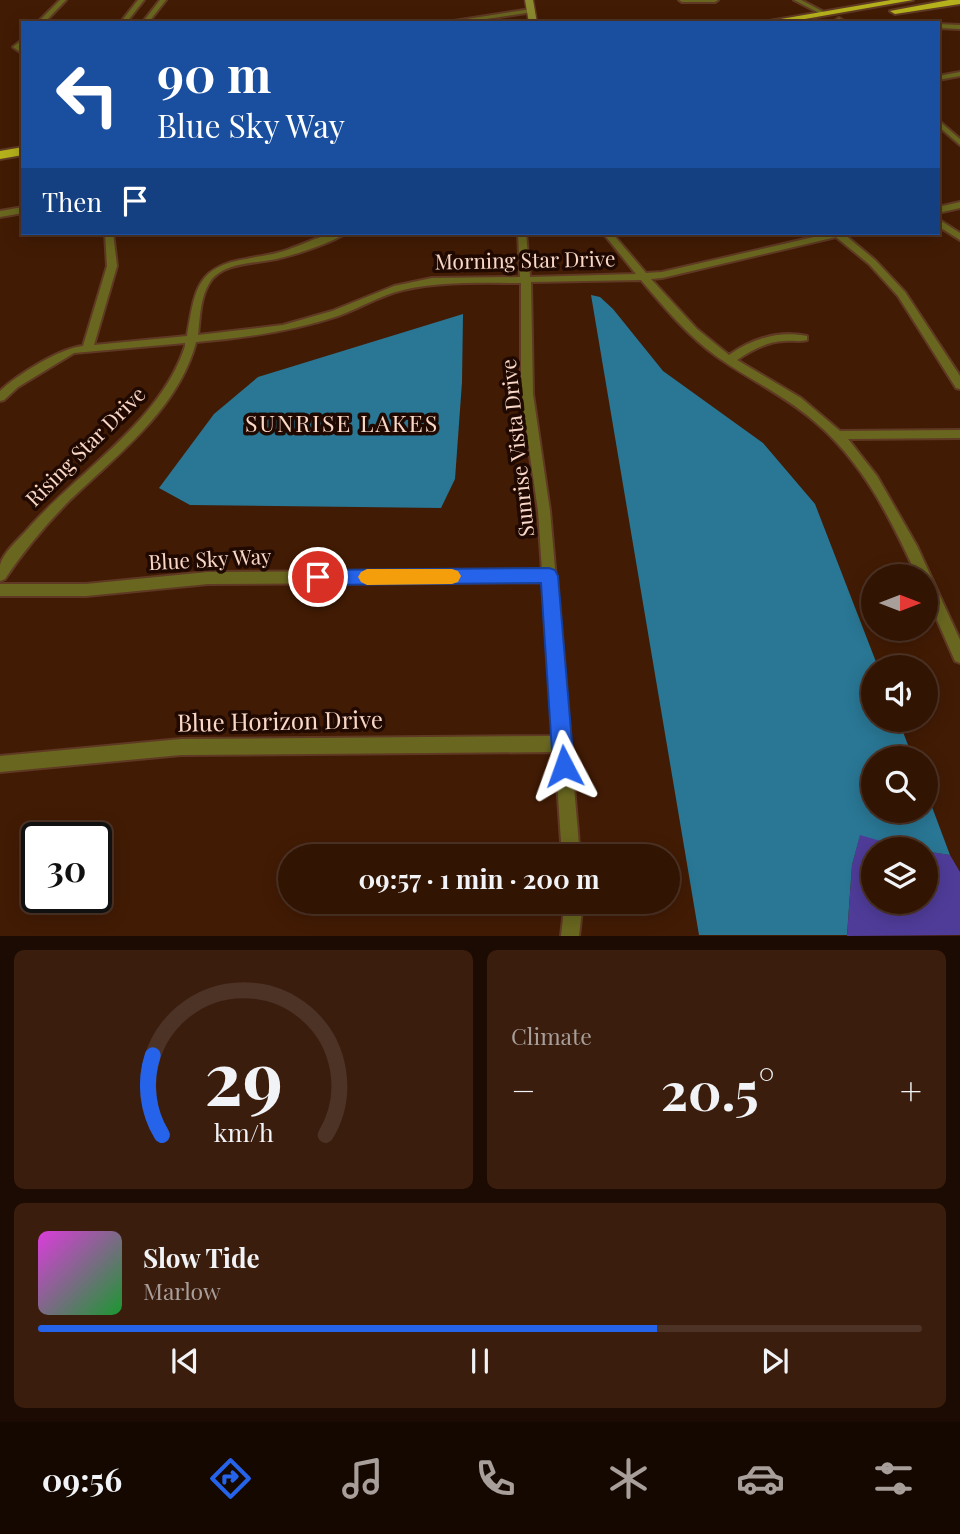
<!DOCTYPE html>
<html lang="en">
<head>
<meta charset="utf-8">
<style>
  :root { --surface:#321403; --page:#3a1d0d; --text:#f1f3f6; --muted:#a89e9a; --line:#4d3325; --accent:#2563eb }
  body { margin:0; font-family:"Playfair Display",serif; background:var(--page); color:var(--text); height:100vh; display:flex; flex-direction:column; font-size:26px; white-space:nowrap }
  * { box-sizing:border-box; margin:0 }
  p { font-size:23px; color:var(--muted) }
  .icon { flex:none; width:38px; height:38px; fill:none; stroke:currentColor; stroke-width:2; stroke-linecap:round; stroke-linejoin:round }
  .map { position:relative; height:936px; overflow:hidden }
  .drawer { display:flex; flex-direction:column; gap:14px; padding:14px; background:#1c0b02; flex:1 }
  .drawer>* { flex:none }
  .guide { position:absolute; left:21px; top:21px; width:919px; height:214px; border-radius:0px; box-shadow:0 4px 18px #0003,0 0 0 2px var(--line); background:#1a4fa0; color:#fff; overflow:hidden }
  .needle { width:46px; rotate:90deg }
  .tools { position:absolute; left:861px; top:564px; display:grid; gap:14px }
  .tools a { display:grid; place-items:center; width:77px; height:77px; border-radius:50%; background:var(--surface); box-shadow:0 4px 18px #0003,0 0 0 2px var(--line); font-size:35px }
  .speed { position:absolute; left:21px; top:822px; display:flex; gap:14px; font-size:35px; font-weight:700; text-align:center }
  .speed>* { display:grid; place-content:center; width:91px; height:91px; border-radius:50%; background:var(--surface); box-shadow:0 4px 18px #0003,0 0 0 2px var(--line); line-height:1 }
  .speed .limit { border:4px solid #111; border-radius:10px; background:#fff; color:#111 }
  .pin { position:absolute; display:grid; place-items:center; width:60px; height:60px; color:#fff; margin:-30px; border:4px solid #fff; border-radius:50%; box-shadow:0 2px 7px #0007 }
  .me { position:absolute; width:77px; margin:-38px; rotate:356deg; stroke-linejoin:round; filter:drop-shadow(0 0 5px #0008) }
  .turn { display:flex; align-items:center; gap:24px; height:147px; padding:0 21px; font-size:32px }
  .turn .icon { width:91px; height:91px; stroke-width:2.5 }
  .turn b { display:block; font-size:49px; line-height:60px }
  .then { display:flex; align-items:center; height:66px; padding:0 21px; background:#0003; gap:14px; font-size:26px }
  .big { font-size:52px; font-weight:700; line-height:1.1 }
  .drawer .widget { flex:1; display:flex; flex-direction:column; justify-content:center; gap:10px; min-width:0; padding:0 24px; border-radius:10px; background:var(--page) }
  .drawer .dial { align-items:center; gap:0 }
  .dial svg { height:182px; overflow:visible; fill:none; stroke:var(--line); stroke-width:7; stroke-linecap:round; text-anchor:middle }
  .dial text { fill:var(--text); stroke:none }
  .song { display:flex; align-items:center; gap:21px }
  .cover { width:84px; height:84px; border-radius:10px; background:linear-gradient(135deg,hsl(300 70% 55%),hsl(130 70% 35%)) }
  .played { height:7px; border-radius:4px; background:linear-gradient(90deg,var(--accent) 70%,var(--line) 70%) }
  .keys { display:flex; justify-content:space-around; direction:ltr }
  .heat { display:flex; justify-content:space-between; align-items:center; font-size:38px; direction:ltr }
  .drawer .tiles { flex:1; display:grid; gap:14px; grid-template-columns:1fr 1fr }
  .widget:last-child { grid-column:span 2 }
  .trip { position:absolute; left:278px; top:844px; width:402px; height:70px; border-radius:35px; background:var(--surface); box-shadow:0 4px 18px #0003,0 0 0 2px var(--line); font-weight:700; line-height:70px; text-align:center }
  .tabs { display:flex; height:112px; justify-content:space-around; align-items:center; background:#140801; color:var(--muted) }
  .tabs .icon { width:49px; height:49px }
  .tabs .selected { color:var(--accent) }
  .tabs b { font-size:32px; color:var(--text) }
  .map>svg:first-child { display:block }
</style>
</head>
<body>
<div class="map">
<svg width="960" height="936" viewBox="0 0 960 936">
  <rect width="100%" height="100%" fill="#421b04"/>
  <polygon fill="#4f3c99" points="860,834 913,849 873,849 873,901 926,901 926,851 950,855 960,872 960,935 847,936 852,865"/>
  <g fill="#297795">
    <polygon points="591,295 600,297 613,309 663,371 763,443 815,504 878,667 873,667 873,719 898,719 913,758 873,758 873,810 926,810 926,791 950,855 905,848 860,835 852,865 847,935 699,935"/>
    <polygon points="463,314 462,382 455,479 441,508 190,505 159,488 214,414 258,377"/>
  </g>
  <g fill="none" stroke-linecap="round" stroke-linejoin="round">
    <defs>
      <g id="minor">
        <polygon points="60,0 66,0 44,23 37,23"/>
        <polygon points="138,0 144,0 126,23 120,23"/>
        <polygon points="160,0 166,0 148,23 142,23"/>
        <polygon points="679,0 718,0 715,2 682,2"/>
        <polygon points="794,0 801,0 826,13 821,14"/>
        <polygon points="531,9 533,12 459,23 441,23"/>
        <polygon points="839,18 847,23 839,23 836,20"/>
        <polygon points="938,24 960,25 960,29 938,28"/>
        <polygon points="23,39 23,44 20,47 23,49 23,54 13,47"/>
        <polygon points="960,72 960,76 938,80 938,76"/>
        <polygon points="938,120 960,139 960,145 938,126"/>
        <polygon points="960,202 960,208 938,213 938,207"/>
        <polygon points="23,207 23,213 0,217 0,211"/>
        <polygon points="938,219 960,233 960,240 938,226"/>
        <path d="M105,233H113L117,266L94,345L187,336C195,292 195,267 246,259C259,256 272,255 284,251C305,244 325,232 346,233C333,242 298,254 280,258C258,264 224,261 210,282C200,297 200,318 198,335L283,325L332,311L394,286L432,278L520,277L518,233H526L530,277L636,274L603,233H612L646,273L662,272L831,233H846L845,235L875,260L905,292L960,376V389L956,388L898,296L869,264L836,237L662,278L651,279L697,329L729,355C752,339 779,330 807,336V340C799,342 792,340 784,341C766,342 751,350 737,360L801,398L840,431L960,430V438L848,439L877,476L917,546L960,640V663L955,661L926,595V576H917C891,519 863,462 814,421C784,395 748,379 716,356C687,335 664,307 641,280L531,282L533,394L550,511L580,856H562L555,752L181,755L0,772V756L181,739L554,736L543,582L208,584L86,596H0V584H86L208,572L542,570L538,511L521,394V283C482,283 442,281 403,290C381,295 360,308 338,316C292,331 245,338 196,342C178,411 114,457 66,504C43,528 23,552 5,579L0,581C0,576 0,569 0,565C3,553 18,540 26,531C76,473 161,422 185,346V343L74,353L18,387L4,400L0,401V391C17,375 60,348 83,346L107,266Z"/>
        <polygon points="565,901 583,901 579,936 561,936"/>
      </g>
      <polygon id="secondary" points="525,0 533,0 537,23 529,23"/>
      <g id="trunk">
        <polygon points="891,0 913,0 782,23 758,23"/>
        <polygon points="949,0 960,0 960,4 895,14 890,11"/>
        <polygon points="23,147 23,155 0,159 0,151"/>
      </g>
    </defs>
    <use href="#minor" stroke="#5f3923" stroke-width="4"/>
    <use href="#secondary" stroke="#5f3923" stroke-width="3"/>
    <use href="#trunk" stroke="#5f3923" stroke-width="4"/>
    <use href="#minor" fill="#69671f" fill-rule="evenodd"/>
    <use href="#secondary" fill="#8c8a2f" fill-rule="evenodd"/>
    <use href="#trunk" fill="#b5b11c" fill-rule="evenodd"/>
  </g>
  <polygon fill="#2563eb" stroke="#184099" stroke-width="2" points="549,568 555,570 558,576 574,766 571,774 564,777 556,774 553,766 541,583 318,585 311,583 309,577 311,572 318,570"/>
  <polygon fill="#f59e0b" points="367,569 452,569 458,571 461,576 458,582 452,584 367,585 361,582 358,577 361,572"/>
  <g text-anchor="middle" stroke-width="7" stroke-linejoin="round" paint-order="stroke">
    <g font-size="21" fill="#f9d8c8" stroke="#1f0901">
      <text transform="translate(525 261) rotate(-1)" y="7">Morning Star Drive</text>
      <text transform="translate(86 447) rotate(-45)" y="7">Rising Star Drive</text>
      <text transform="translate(518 448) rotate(-96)" y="7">Sunrise Vista Drive</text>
      <text transform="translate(210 560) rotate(-3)" y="7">Blue Sky Way</text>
    </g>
    <g font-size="23" letter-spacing="2" fill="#f9d8c8" stroke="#1f0901">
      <text x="342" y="432">SUNRISE LAKES</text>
    </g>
    <g font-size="24" fill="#f9d8c8" stroke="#1f0901">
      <text transform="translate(280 722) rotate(-1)" y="8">Blue Horizon Drive</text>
    </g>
  </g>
</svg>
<div class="tools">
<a><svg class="needle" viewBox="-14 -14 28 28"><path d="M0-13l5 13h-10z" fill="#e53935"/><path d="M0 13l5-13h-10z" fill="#a89e9a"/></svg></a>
<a><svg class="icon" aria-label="sound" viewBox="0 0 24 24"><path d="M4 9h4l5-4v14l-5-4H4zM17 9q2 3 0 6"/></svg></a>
<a><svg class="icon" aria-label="search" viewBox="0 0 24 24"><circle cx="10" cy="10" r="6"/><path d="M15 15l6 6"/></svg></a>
<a><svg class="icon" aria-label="layers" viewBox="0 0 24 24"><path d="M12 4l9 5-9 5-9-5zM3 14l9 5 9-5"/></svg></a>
</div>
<div class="speed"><div class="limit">30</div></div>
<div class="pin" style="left:318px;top:577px;background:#d93025"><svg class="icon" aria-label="arrive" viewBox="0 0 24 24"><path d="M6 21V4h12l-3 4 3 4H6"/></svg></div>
<svg class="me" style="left:564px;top:766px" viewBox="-20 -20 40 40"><path d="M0-17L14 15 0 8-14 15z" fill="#2563eb" stroke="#fff" stroke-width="4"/></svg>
<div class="trip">09:57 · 1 min · 200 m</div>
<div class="guide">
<div class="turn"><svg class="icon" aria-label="left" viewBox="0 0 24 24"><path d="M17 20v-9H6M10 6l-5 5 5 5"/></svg><div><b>90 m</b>Blue Sky Way</div></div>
<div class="then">Then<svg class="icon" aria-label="arrive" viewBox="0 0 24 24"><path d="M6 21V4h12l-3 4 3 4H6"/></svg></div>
</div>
</div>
<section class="drawer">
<div class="tiles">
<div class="widget dial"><svg viewBox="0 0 100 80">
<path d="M14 69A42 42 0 1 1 86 69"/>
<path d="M14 69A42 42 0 0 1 10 34" stroke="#2563eb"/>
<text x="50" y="56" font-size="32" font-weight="700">29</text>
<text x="50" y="72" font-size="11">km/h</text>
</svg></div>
<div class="widget"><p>Climate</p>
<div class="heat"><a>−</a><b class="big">20.5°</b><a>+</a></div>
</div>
<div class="widget">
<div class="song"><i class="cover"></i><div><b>Slow Tide</b><p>Marlow</p></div></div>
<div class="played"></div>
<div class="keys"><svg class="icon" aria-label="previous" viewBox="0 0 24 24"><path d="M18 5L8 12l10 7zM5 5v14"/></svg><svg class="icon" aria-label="pause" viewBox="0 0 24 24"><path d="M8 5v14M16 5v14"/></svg><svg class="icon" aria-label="next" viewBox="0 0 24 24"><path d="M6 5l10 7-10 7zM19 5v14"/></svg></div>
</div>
</div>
</section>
<nav class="tabs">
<b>09:56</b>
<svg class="icon selected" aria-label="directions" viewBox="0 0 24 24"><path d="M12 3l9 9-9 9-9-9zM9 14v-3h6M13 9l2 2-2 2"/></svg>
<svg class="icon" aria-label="music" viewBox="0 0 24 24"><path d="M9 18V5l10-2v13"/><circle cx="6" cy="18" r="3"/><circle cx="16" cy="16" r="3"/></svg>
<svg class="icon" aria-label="phone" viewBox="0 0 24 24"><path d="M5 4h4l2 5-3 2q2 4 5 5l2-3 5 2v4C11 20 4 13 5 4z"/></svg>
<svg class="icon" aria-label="climate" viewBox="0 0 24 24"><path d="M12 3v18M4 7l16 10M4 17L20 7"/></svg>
<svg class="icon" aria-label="car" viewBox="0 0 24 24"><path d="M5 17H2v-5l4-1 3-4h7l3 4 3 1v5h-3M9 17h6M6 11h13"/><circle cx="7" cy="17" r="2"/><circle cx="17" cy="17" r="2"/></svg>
<svg class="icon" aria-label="filters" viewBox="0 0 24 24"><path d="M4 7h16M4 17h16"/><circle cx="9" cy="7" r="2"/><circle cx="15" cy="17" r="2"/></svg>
</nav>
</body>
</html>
